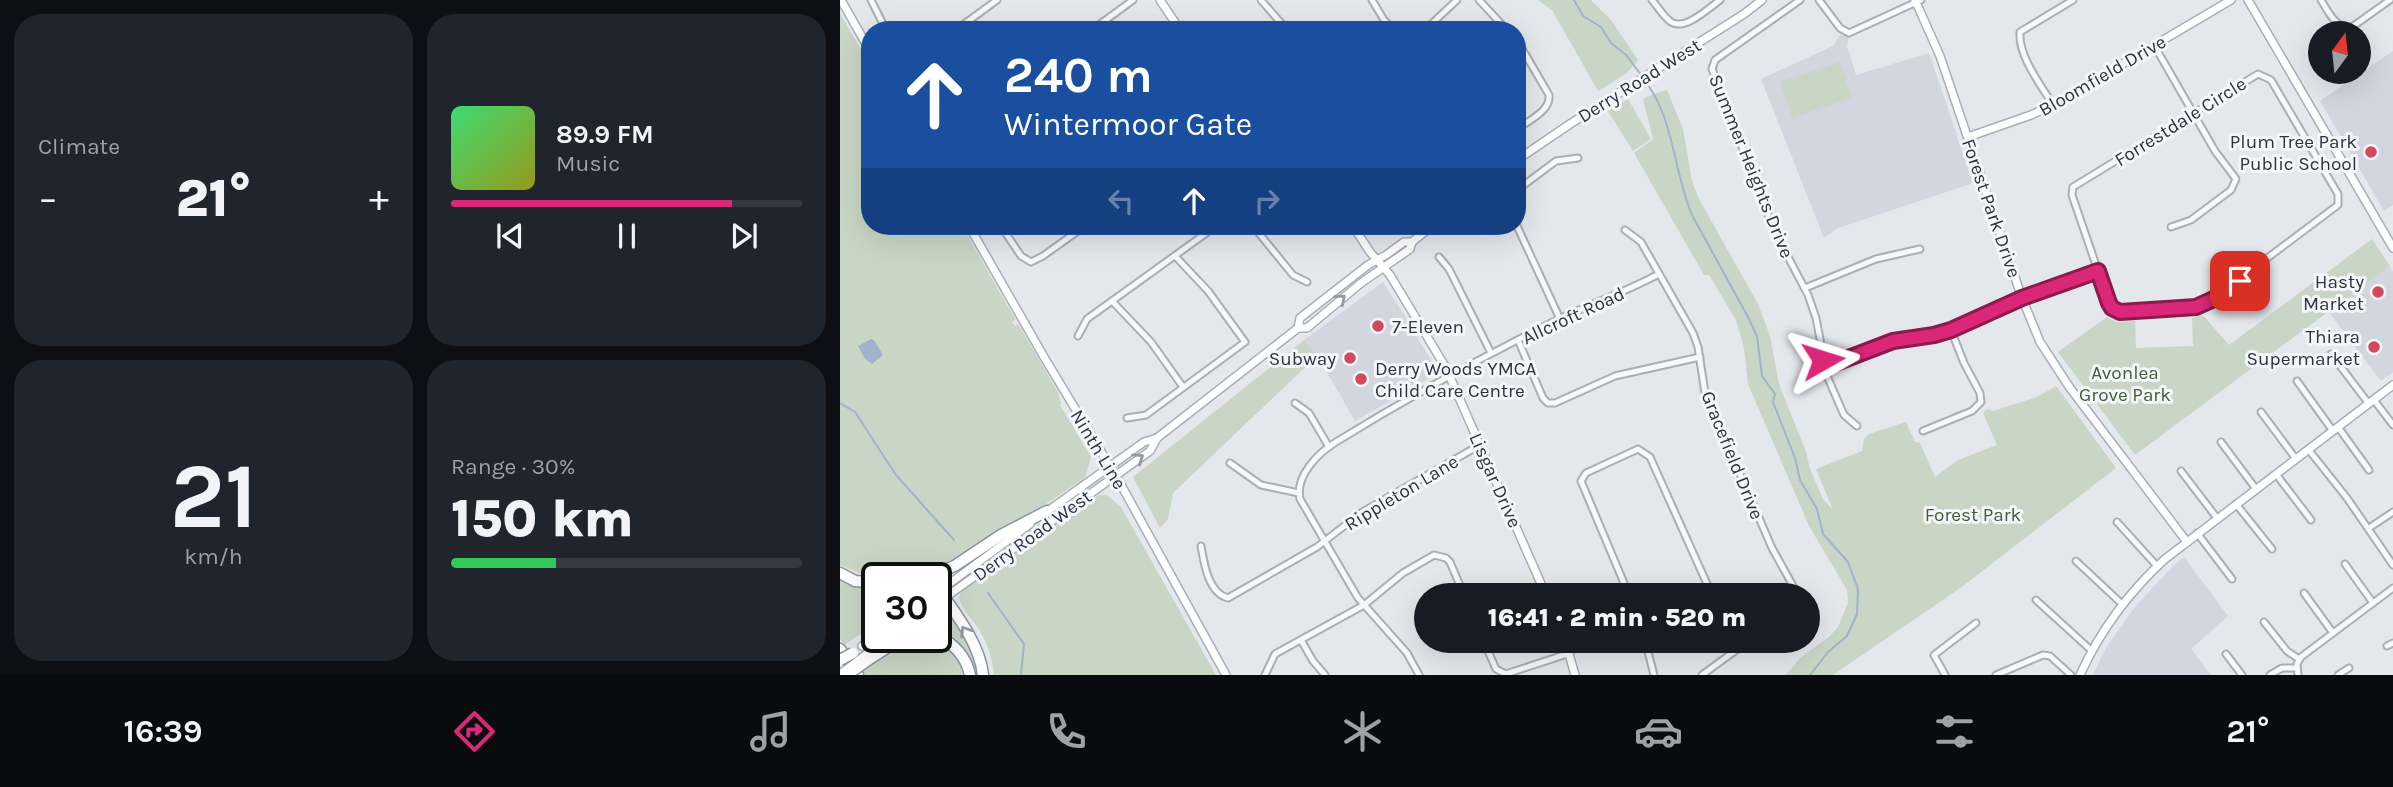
<!DOCTYPE html>
<html lang="en">
<head>
<meta charset="utf-8">
<style>
  :root { --surface:#171b24; --page:#20242c; --text:#f1f3f6; --muted:#9ea1a6; --line:#363941; --accent:#db2777 }
  body { margin:0; font-family:Karla,sans-serif; background:var(--page); color:var(--text); height:100vh; display:flex; flex-direction:column; font-size:26px; white-space:nowrap }
  * { box-sizing:border-box; margin:0 }
  p { font-size:23px; color:var(--muted) }
  .icon { flex:none; width:38px; height:38px; fill:none; stroke:currentColor; stroke-width:2; stroke-linecap:round; stroke-linejoin:round }
  .map { position:relative; flex:1; overflow:hidden }
  .drawer { display:flex; flex-direction:column; gap:14px; padding:14px; background:#0d0f14; width:840px }
  .drawer>* { flex:none }
  .banner { position:absolute; left:21px; top:21px; width:665px; height:214px; border-radius:28px; box-shadow:0 7px 28px #0002; background:#1a4fa0; color:#fff; overflow:hidden }
  .needle { width:46px; rotate:15deg }
  .buttons { position:absolute; left:1468px; top:21px; display:grid; gap:14px }
  .buttons a { display:grid; place-items:center; width:63px; height:63px; border-radius:50%; background:var(--surface); box-shadow:0 7px 28px #0002; font-size:35px }
  .speed { position:absolute; left:21px; top:562px; display:flex; gap:14px; font-size:35px; font-weight:700; text-align:center }
  .speed>* { display:grid; place-content:center; width:91px; height:91px; border-radius:50%; background:var(--surface); box-shadow:0 7px 28px #0002; line-height:1 }
  .speed .limit { border:4px solid #111; border-radius:10px; background:#fff; color:#111 }
  .pin { position:absolute; display:grid; place-items:center; width:60px; height:60px; color:#fff; margin:-30px; border-radius:14px; box-shadow:0 4px 10px #0006 }
  .me { position:absolute; width:77px; margin:-38px; rotate:84deg; stroke-linejoin:round; filter:drop-shadow(0 0 5px #0008) }
  .turn { display:flex; align-items:center; gap:24px; height:147px; padding:0 28px; font-size:32px }
  .turn .icon { width:91px; height:91px; stroke-width:2.5 }
  .turn b { display:block; font-size:49px; line-height:60px }
  .lanes { display:flex; align-items:center; height:66px; padding:0 28px; background:#0003; justify-content:center; gap:35px; direction:ltr }
  .lanes .off { opacity:.35 }
  .big { font-size:52px; font-weight:800; line-height:1.1 }
  .drawer .widget { flex:1; display:flex; flex-direction:column; justify-content:center; gap:10px; min-width:0; padding:0 24px; border-radius:28px; background:var(--page) }
  .drawer .dial { align-items:center; gap:0 }
  .dial b { font-size:91px; line-height:1 }
  .song { display:flex; align-items:center; gap:21px }
  .cover { width:84px; height:84px; border-radius:10px; background:linear-gradient(135deg,hsl(140 70% 55%),hsl(60 70% 35%)) }
  .played { height:7px; border-radius:4px; background:linear-gradient(90deg,var(--accent) 80%,var(--line) 80%) }
  .keys { display:flex; justify-content:space-around; direction:ltr }
  .heat { display:flex; justify-content:space-between; align-items:center; font-size:38px; direction:ltr }
  .charge { height:10px; border-radius:5px; background:linear-gradient(90deg,#34c759 30%,var(--line) 0) }
  .drawer .tiles { flex:1; display:grid; gap:14px; grid-template-columns:repeat(2,1fr) }
  .trip { position:absolute; left:574px; top:583px; width:406px; height:70px; border-radius:35px; background:var(--surface); box-shadow:0 7px 28px #0002; font-weight:800; line-height:70px; text-align:center }
  .dock { display:flex; height:112px; justify-content:space-around; align-items:center; background:#090b0e; color:var(--muted) }
  .dock .icon { width:49px; height:49px }
  .dock .selected { color:var(--accent) }
  .dock b { font-size:32px; color:var(--text) }
  main { display:flex; flex:1; min-height:0 }
  .map>svg:first-child { display:block }
</style>
</head>
<body>
<main>
<section class="drawer">
<div class="tiles">
<div class="widget"><p>Climate</p>
<div class="heat"><a>−</a><b class="big">21°</b><a>+</a></div>
</div>
<div class="widget">
<div class="song"><i class="cover"></i><div><b>89.9 FM</b><p>Music</p></div></div>
<div class="played"></div>
<div class="keys"><svg class="icon" aria-label="previous" viewBox="0 0 24 24"><path d="M18 5L8 12l10 7zM5 5v14"/></svg><svg class="icon" aria-label="pause" viewBox="0 0 24 24"><path d="M8 5v14M16 5v14"/></svg><svg class="icon" aria-label="next" viewBox="0 0 24 24"><path d="M6 5l10 7-10 7zM19 5v14"/></svg></div>
</div>
<div class="widget dial"><b>21</b><p>km/h</p></div>
<div class="widget"><p>Range · 30%</p><b class="big">150 km</b><div class="charge"></div></div>
</div>
</section>
<div class="map">
<svg width="1553" height="675" viewBox="0 0 1553 675">
  <rect width="100%" height="100%" fill="#e4e7ec"/>
  <g fill="#d2d6de">
    <polygon points="1000,35 1009,36 1007,46 1016,75 1089,53 1133,183 998,228 984,238 921,79 993,46"/>
    <polygon points="1553,51 1553,205 1544,211 1480,101"/>
    <polygon points="1550,266 1553,272 1553,372 1541,381 1488,311"/>
    <polygon points="543,282 569,322 598,373 515,421 480,360 464,340"/>
    <polygon points="1344,557 1388,616 1351,649 1371,675 1253,675 1267,646 1295,607 1328,571"/>
  </g>
  <g fill="#c9d6c5">
    <polygon points="698,0 751,0 771,20 798,60 787,73 758,91 712,10"/>
    <path d="M0,13L30,65V226H122L175,319L172,322L175,326L178,324L217,390L221,403L220,405L251,457L245,478C193,512 140,552 81,573C70,568 60,575 49,577C32,579 15,571 0,565Z"/>
    <polygon points="1000,62 1012,98 952,118 940,82"/>
    <polygon points="827,90 843,129 852,181 859,199 918,304 930,336 939,384 966,452 970,469 983,499 993,510 976,469 1022,451 1024,439 1029,434 1066,422 1075,442 1080,443 1095,477 1118,460 1157,445 1143,413 1147,409 1153,411 1197,397 1216,386 1276,468 1123,586 993,675 946,675 960,658 989,637 998,627 1008,603 1007,590 969,526 908,384 904,348 896,320 869,275 864,275 794,153 813,139 803,99 819,92"/>
    <polygon points="788,99 811,139 793,151 768,111"/>
    <polygon points="1532,239 1550,266 1295,455 1218,352 1267,317 1276,322 1295,321 1296,348 1353,346 1352,318 1363,315 1389,345"/>
    <polygon points="464,340 477,356 333,493 328,519 320,528 293,477"/>
    <path d="M259,495H267L281,507L376,675H154C152,659 149,646 140,631C133,619 122,611 119,597L123,589Z"/>
    <polygon points="0,577 37,587 37,623 4,645 0,639"/>
    <path d="M96,609L108,613L130,644L139,675H134C130,654 118,636 96,629Z"/>
    <path d="M74,637C100,638 118,647 123,675H25L19,667L51,646Z"/>
  </g>
  <polygon fill="#9fb4cc" points="31,339 34,340 43,355 32,364 25,359 18,346"/>
  <g fill="none" stroke-linecap="round" stroke-linejoin="round">
    <g stroke="#9fb4cc" stroke-width="2">
      <polyline points="734,0 743,16 761,27 771,43 786,55 802,76"/>
      <path d="M805,81C835,120 833,171 852,215L908,317L917,336L922,376L935,394L933,402L955,458L960,480L977,509L983,534L1008,562L1018,589L1017,614L1007,636L988,652L970,675"/>
      <polyline points="0,403 15,412 56,475 114,540"/>
      <polyline points="148,593 184,644 181,675"/>
    </g>
    <defs>
      <g id="street">
        <polyline points="31,0 46,30"/>
        <polyline points="421,0 447,30"/>
        <polyline points="532,0 544,20 554,30"/>
        <polyline points="639,0 667,30"/>
        <path d="M812,0C818,7 824,17 831,22C845,31 869,8 880,0"/>
        <polyline points="960,0 875,60 872,69 934,230 968,295 976,318 987,376 1004,415 1017,426"/>
        <polyline points="979,0 1000,28 1009,33 1081,0"/>
        <path d="M1481,0C1489,13 1495,28 1512,27L1550,0"/>
        <polyline points="116,30 157,0"/>
        <polyline points="252,30 293,0"/>
        <polyline points="585,30 617,0"/>
        <path d="M677,40L709,95C711,111 688,121 677,129"/>
        <polyline points="1314,45 1375,151 1396,179 1391,190 1351,220 1331,227"/>
        <polygon points="1418,74 1431,80 1498,194 1498,205 1366,304 1345,309 1276,311 1269,303 1232,195 1233,187"/>
        <path d="M1213,105C1201,85 1178,56 1180,32L1233,0"/>
        <polyline points="677,190 716,161 738,158"/>
        <polyline points="161,226 181,256 191,262 203,256 245,226"/>
        <polyline points="413,226 453,275 467,282"/>
        <polyline points="677,226 720,319"/>
        <polyline points="785,230 801,242 853,333 858,347 865,393 932,548 958,595"/>
        <polyline points="599,257 609,269 651,353"/>
        <polyline points="965,288 1036,259 1080,249"/>
        <polyline points="272,301 311,342 343,387"/>
        <polyline points="238,336 247,319 376,226"/>
        <polyline points="678,340 703,398 708,403 715,403 775,376 860,357"/>
        <polyline points="1491,354 1529,404"/>
        <polyline points="985,367 1053,341 1084,337 1111,330 1182,298 1258,271"/>
        <polyline points="1457,381 1493,431"/>
        <polyline points="1534,400 1553,425"/>
        <polyline points="455,403 469,413 489,447"/>
        <polyline points="1421,412 1456,459"/>
        <polyline points="287,418 306,415 405,342 368,291 336,257"/>
        <polyline points="1498,427 1529,470"/>
        <polyline points="1083,431 1132,411 1141,402 1140,393 1124,363 1111,330"/>
        <polyline points="1381,442 1416,489"/>
        <polyline points="1468,449 1507,498 1553,565"/>
        <polyline points="390,463 421,485 459,493"/>
        <polyline points="1341,471 1377,518"/>
        <polyline points="1436,474 1471,520"/>
        <polyline points="1396,504 1432,549"/>
        <polyline points="1277,522 1317,566"/>
        <polyline points="1529,528 1553,512"/>
        <polyline points="1357,533 1392,579"/>
        <path d="M361,546C364,563 368,593 388,598L477,547L521,513L640,445"/>
        <polyline points="1236,561 1282,604"/>
        <polyline points="1505,564 1533,603"/>
        <polyline points="1464,593 1493,633"/>
        <polyline points="789,595 741,481 746,473 798,449 810,457 872,595"/>
        <polyline points="1196,600 1252,651"/>
        <polyline points="1424,622 1447,651 1459,659"/>
        <polyline points="461,640 473,661 485,675"/>
        <polyline points="643,640 656,669 666,674 730,653"/>
        <polyline points="805,640 814,675"/>
        <polyline points="1547,646 1553,643"/>
        <polyline points="1386,654 1402,675"/>
        <polyline points="425,675 435,654 524,605 563,573 594,555 606,558 610,562 624,595"/>
        <path d="M579,675L567,653L518,598L460,499C455,476 478,453 496,442C569,397 644,356 721,318C754,303 787,291 819,274"/>
        <polyline points="862,675 910,640"/>
        <polyline points="1105,675 1094,655 1136,623"/>
        <polyline points="1156,675 1203,655 1210,656 1231,675"/>
        <polyline points="1430,675 1442,668 1456,668"/>
        <polyline points="1458,675 1457,664 1461,657 1553,588"/>
        <polyline points="1498,675 1509,668"/>
      </g>
      <g id="secondary">
        <polyline points="1,0 30,51"/>
        <polyline points="320,0 340,30"/>
        <polyline points="1075,0 1100,56 1182,298 1200,342 1230,388 1347,542"/>
        <polyline points="1408,0 1553,248"/>
        <polyline points="1128,137 1191,115 1213,105 1391,0"/>
        <polyline points="677,160 730,124 904,14 922,0"/>
        <polyline points="129,226 204,357 280,483 386,675"/>
        <polyline points="513,226 530,252 550,275 606,368 706,595"/>
        <polyline points="458,328 460,318 528,265 546,255 564,242 572,242"/>
        <polyline points="205,513 304,442 317,438"/>
        <polyline points="98,592 190,524"/>
        <polyline points="96,604 310,451 317,438 458,328 467,328 521,283 570,249 572,242 592,226"/>
        <polyline points="725,640 735,675"/>
        <polyline points="22,646 37,635"/>
        <polyline points="28,653 50,637"/>
        <path d="M1240,675C1260,631 1289,592 1325,559L1553,385"/>
      </g>
      <g id="highway">
        <polyline points="0,573 15,581 37,583"/>
        <polyline points="89,578 116,565 161,535 207,511"/>
        <path d="M100,591C117,615 140,645 143,675"/>
        <path d="M96,635C113,643 126,656 130,675"/>
        <polyline points="0,649 18,675"/>
        <polyline points="31,658 64,637"/>
      </g>
    </defs>
    <use href="#street" stroke="#a9aeb7" stroke-width="9"/>
    <use href="#secondary" stroke="#a9aeb7" stroke-width="10"/>
    <use href="#highway" stroke="#8b94a3" stroke-width="13"/>
    <use href="#street" stroke="#f7f8fa" stroke-width="5"/>
    <use href="#secondary" stroke="#fff" stroke-width="7"/>
    <use href="#highway" stroke="#fff" stroke-width="10"/>
    <defs>
      <polyline id="secondary-bridge" points="0,674 28,653"/>
      <g id="highway-bridge">
        <polyline points="0,660 13,653"/>
        <polyline points="7,675 31,658"/>
      </g>
    </defs>
    <use href="#secondary-bridge" stroke="#a9aeb7" stroke-width="10" stroke-linecap="butt"/>
    <use href="#highway-bridge" stroke="#8b94a3" stroke-width="13" stroke-linecap="butt"/>
    <use href="#secondary-bridge" stroke="#fff" stroke-width="7"/>
    <use href="#highway-bridge" stroke="#fff" stroke-width="10"/>
  </g>
  <defs><path id="oneway-chevron" d="M-2-3.5L2.5 0L-2 3.5" fill="none" stroke-width="1.6" stroke-linecap="round" stroke-linejoin="round" transform="scale(1.75)"/></defs>
  <g stroke="#959aa2">
    <use href="#oneway-chevron" transform="translate(501 299) rotate(-40)"/>
    <use href="#oneway-chevron" transform="translate(299 458) rotate(-34)"/>
    <use href="#oneway-chevron" transform="translate(125 631) rotate(-122)"/>
  </g>
  <g fill="none" stroke-linecap="round" stroke-linejoin="round">
    <defs>
      <polyline id="route" points="983,360 985,367 1053,341 1094,335 1111,330 1182,298 1258,271 1269,303 1272,308 1280,312 1356,307 1378,297 1400,281"/>
    </defs>
    <use href="#route" stroke="#8e194d" stroke-width="18"/>
    <use href="#route" stroke="#db2777" stroke-width="12"/>
  </g>
  <g fill="#d1495b" stroke="#f4f6f9" stroke-width="2.5">
    <circle cx="1531" cy="152" r="7"/>
    <circle cx="1538" cy="292" r="7"/>
    <circle cx="538" cy="326" r="7"/>
    <circle cx="1534" cy="347" r="7"/>
    <circle cx="510" cy="358" r="7"/>
    <circle cx="521" cy="379" r="7"/>
  </g>
  <g text-anchor="middle" stroke-width="6" stroke-linejoin="round" paint-order="stroke">
    <g font-size="19" fill="#2b3445" stroke="#f4f6f9">
      <text transform="translate(1262 75) rotate(-30)" y="7">Bloomfield Drive</text>
      <text transform="translate(799 80) rotate(-32)" y="7">Derry Road West</text>
      <text transform="translate(1340 121) rotate(-32)" y="7">Forrestdale Circle</text>
      <text transform="translate(912 166) rotate(68)" y="7">Summer Heights Drive</text>
      <text transform="translate(1152 208) rotate(71)" y="7">Forest Park Drive</text>
      <text transform="translate(733 315) rotate(-25)" y="7">Allcroft Road</text>
      <text transform="translate(259 449) rotate(59)" y="7">Ninth Line</text>
      <text transform="translate(893 455) rotate(68)" y="7">Gracefield Drive</text>
      <text transform="translate(656 480) rotate(66)" y="7">Lisgar Drive</text>
      <text transform="translate(561 492) rotate(-31)" y="7">Rippleton Lane</text>
      <text transform="translate(192 535) rotate(-36)" y="7">Derry Road West</text>
    </g>
    <g font-size="19" fill="#2b3445" stroke="#f4f6f9" text-anchor="end">
      <text x="1517" y="148">Plum Tree Park<tspan x="1517" dy="22">Public School</tspan></text>
      <text x="1524" y="288">Hasty<tspan x="1524" dy="22">Market</tspan></text>
      <text x="552" y="333" text-anchor="start">7-Eleven</text>
      <text x="1520" y="343">Thiara<tspan x="1520" dy="22">Supermarket</tspan></text>
      <text x="496" y="365">Subway</text>
      <text x="535" y="375" text-anchor="start">Derry Woods YMCA<tspan x="535" dy="22">Child Care Centre</tspan></text>
    </g>
    <g font-size="19" fill="#3f6138" stroke="#f4f6f9">
      <text x="1285" y="379">Avonlea<tspan x="1285" dy="22">Grove Park</tspan></text>
      <text x="1133" y="521">Forest Park</text>
    </g>
  </g>
</svg>
<div class="buttons">
<a><svg class="needle" viewBox="-14 -14 28 28"><path d="M0-13l5 13h-10z" fill="#e53935"/><path d="M0 13l5-13h-10z" fill="#9ea1a6"/></svg></a>
</div>
<div class="speed"><div class="limit">30</div></div>
<div class="pin" style="left:1400px;top:281px;background:#d93025"><svg class="icon" aria-label="arrive" viewBox="0 0 24 24"><path d="M6 21V4h12l-3 4 3 4H6"/></svg></div>
<svg class="me" style="left:983px;top:360px" viewBox="-20 -20 40 40"><path d="M0-17L14 15 0 8-14 15z" fill="#db2777" stroke="#fff" stroke-width="4"/></svg>
<div class="trip">16:41 · 2 min · 520 m</div>
<div class="banner">
<div class="turn"><svg class="icon" aria-label="ahead" viewBox="0 0 24 24"><path d="M12 20V5M6 11l6-6 6 6"/></svg><div><b>240 m</b>Wintermoor Gate</div></div>
<div class="lanes"><svg class="icon off" aria-label="left" viewBox="0 0 24 24"><path d="M17 20v-9H6M10 6l-5 5 5 5"/></svg><svg class="icon" aria-label="ahead" viewBox="0 0 24 24"><path d="M12 20V5M6 11l6-6 6 6"/></svg><svg class="icon off" aria-label="right" viewBox="0 0 24 24"><path d="M7 20v-9h11M14 6l5 5-5 5"/></svg></div>
</div>
</div>
</main>
<nav class="dock">
<b>16:39</b>
<svg class="icon selected" aria-label="directions" viewBox="0 0 24 24"><path d="M12 3l9 9-9 9-9-9zM9 14v-3h6M13 9l2 2-2 2"/></svg>
<svg class="icon" aria-label="music" viewBox="0 0 24 24"><path d="M9 18V5l10-2v13"/><circle cx="6" cy="18" r="3"/><circle cx="16" cy="16" r="3"/></svg>
<svg class="icon" aria-label="phone" viewBox="0 0 24 24"><path d="M5 4h4l2 5-3 2q2 4 5 5l2-3 5 2v4C11 20 4 13 5 4z"/></svg>
<svg class="icon" aria-label="climate" viewBox="0 0 24 24"><path d="M12 3v18M4 7l16 10M4 17L20 7"/></svg>
<svg class="icon" aria-label="car" viewBox="0 0 24 24"><path d="M5 17H2v-5l4-1 3-4h7l3 4 3 1v5h-3M9 17h6M6 11h13"/><circle cx="7" cy="17" r="2"/><circle cx="17" cy="17" r="2"/></svg>
<svg class="icon" aria-label="filters" viewBox="0 0 24 24"><path d="M4 7h16M4 17h16"/><circle cx="9" cy="7" r="2"/><circle cx="15" cy="17" r="2"/></svg>
<b>21°</b>
</nav>
</body>
</html>
